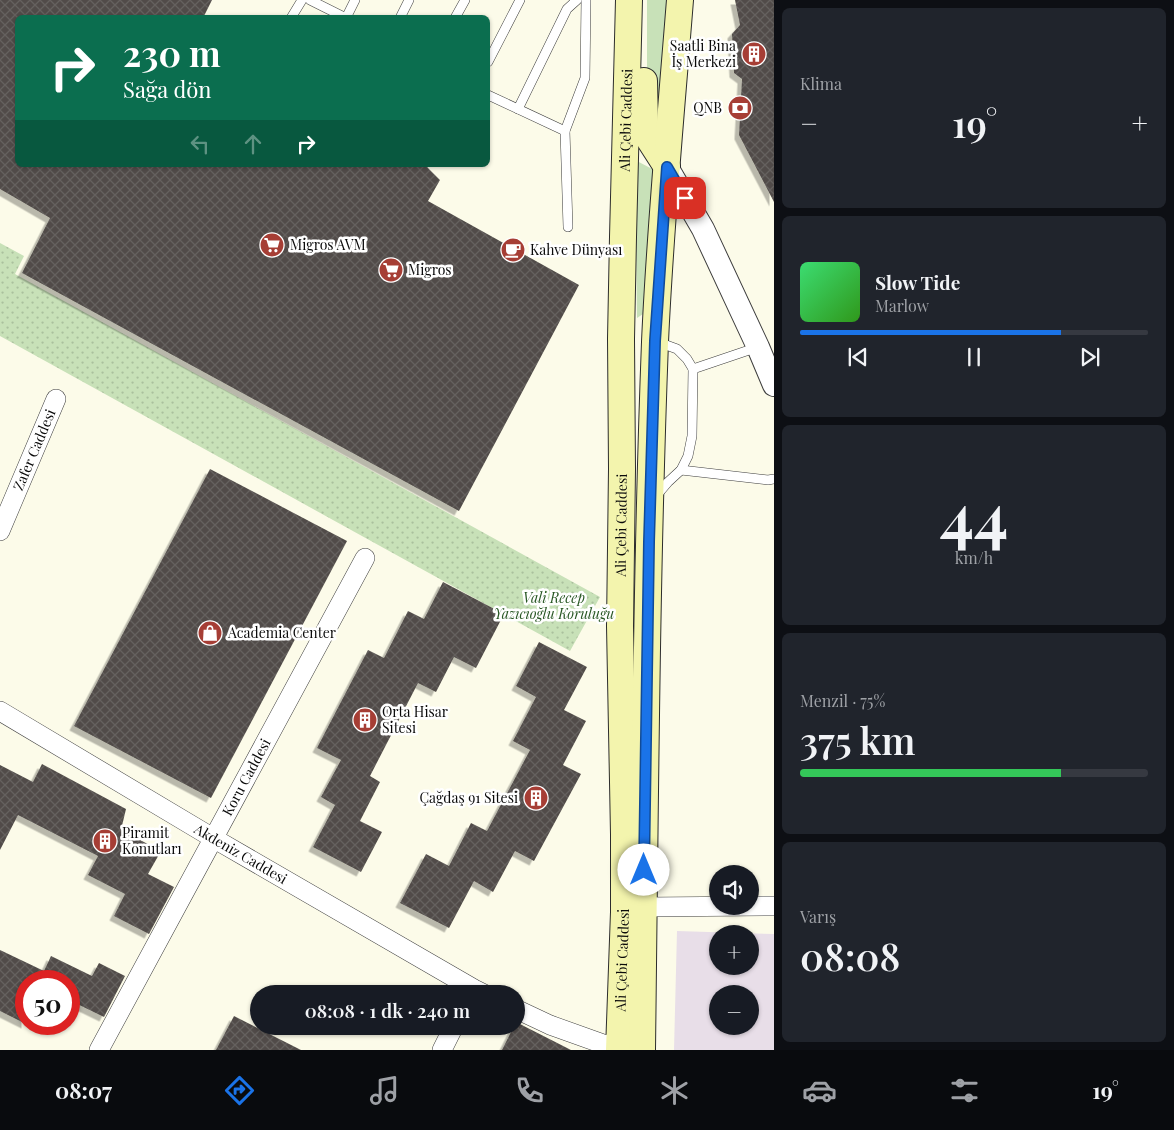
<!DOCTYPE html>
<html lang="tr">
<head>
<meta charset="utf-8">
<style>
  :root { --surface:#171b24; --page:#20242c; --text:#f1f3f6; --muted:#9ea1a6; --line:#363941; --accent:#1a73e8 }
  body { margin:0; font-family:"Playfair Display",serif; background:var(--page); color:var(--text); height:100vh; display:flex; flex-direction:column; font-size:19px; white-space:nowrap }
  * { box-sizing:border-box; margin:0 }
  p { font-size:16px; color:var(--muted) }
  .icon { flex:none; width:28px; height:28px; fill:none; stroke:currentColor; stroke-width:2; stroke-linecap:round; stroke-linejoin:round }
  .map { position:relative; flex:1; overflow:hidden }
  .details { display:flex; flex-direction:column; gap:8px; padding:8px; background:#0d0f14; width:400px }
  .details>* { flex:none }
  .top-card { position:absolute; left:15px; top:15px; width:475px; height:152px; border-radius:8px; box-shadow:0 1px 4px #0004; background:#0b6e4f; color:#fff; overflow:hidden }
  .buttons { position:absolute; left:709px; top:865px; display:grid; gap:10px }
  .buttons a { display:grid; place-items:center; width:50px; height:50px; border-radius:50%; background:var(--surface); box-shadow:0 1px 4px #0004; font-size:25px }
  .speed { position:absolute; left:15px; top:970px; display:flex; gap:10px; font-size:25px; font-weight:700; text-align:center }
  .speed>* { display:grid; place-content:center; width:65px; height:65px; border-radius:50%; background:var(--surface); box-shadow:0 1px 4px #0004; line-height:1 }
  .speed .limit { border:8px solid #d22; background:#fff; color:#111 }
  .pin { position:absolute; display:grid; place-items:center; width:42px; height:42px; color:#fff; margin:-21px; border-radius:10px; box-shadow:0 2px 8px #0006 }
  .me { position:absolute; width:55px; margin:-28px; rotate:0deg; stroke-linejoin:round; filter:drop-shadow(0 0 4px #0008) }
  .turn { display:flex; align-items:center; gap:18px; height:105px; padding:0 25px; font-size:22px }
  .turn .icon { width:65px; height:65px; stroke-width:2.5 }
  .turn b { display:block; font-size:35px; line-height:42px }
  .lanes { display:flex; align-items:center; height:48px; padding:0 25px; background:#0003; justify-content:center; gap:25px; direction:ltr }
  .lanes .off { opacity:.35 }
  .big { font-size:38px; font-weight:600; line-height:1.1 }
  .details .widget { flex:1; display:flex; flex-direction:column; justify-content:center; gap:8px; min-width:0; padding:0 18px; border-radius:8px; background:var(--page) }
  .details .dial { align-items:center; gap:0 }
  .dial b { font-size:65px; line-height:1 }
  .song { display:flex; align-items:center; gap:15px }
  .cover { width:60px; height:60px; border-radius:8px; background:linear-gradient(135deg,hsl(140 70% 55%),hsl(110 70% 35%)) }
  .played { height:5px; border-radius:2px; background:linear-gradient(90deg,var(--accent) 75%,var(--line) 75%) }
  .keys { display:flex; justify-content:space-around; direction:ltr }
  .heat { display:flex; justify-content:space-between; align-items:center; font-size:28px; direction:ltr }
  .charge { height:8px; border-radius:4px; background:linear-gradient(90deg,#34c759 75%,var(--line) 0) }
  .trip { position:absolute; left:250px; top:985px; width:275px; height:50px; border-radius:25px; background:var(--surface); box-shadow:0 1px 4px #0004; font-weight:600; line-height:50px; text-align:center }
  .dock { display:flex; height:80px; justify-content:space-around; align-items:center; background:#090b0e; color:var(--muted) }
  .dock .icon { width:35px; height:35px }
  .dock .selected { color:var(--accent) }
  .dock b { font-size:22px; color:var(--text) }
  main { display:flex; flex:1; min-height:0 }
  .map>svg:first-child { display:block }
</style>
</head>
<body>
<main>
<div class="map">
<svg width="774" height="1050" viewBox="0 0 774 1050">
  <defs>
    <pattern id="park-dots" width="8" height="8" patternUnits="userSpaceOnUse" patternTransform="scale(1.25)"><rect width="8" height="8" fill="#c8e1b8"/><path d="M2 2h.1M6 6h.1" fill="none" stroke="#aac09d" stroke-width="1.8" stroke-linecap="round"/></pattern>
    <pattern id="building-cross-hatch" width="8" height="8" patternUnits="userSpaceOnUse" patternTransform="scale(1.25)"><rect width="8" height="8" fill="#514c48"/><path d="M0 0l8 8M0 8l8-8" fill="none" stroke="#65615e"/></pattern>
    <filter id="shadow"><feDropShadow dx="-4.5" dy="4.5" stdDeviation="0" flood-color="#0004"/></filter>
  </defs>
  <rect width="100%" height="100%" fill="#fcfbe9"/>
  <path fill="#e8dee8" fill-rule="evenodd" d="M677,931L774,934V1050H674ZM718,934H750V966H718ZM718,994H750V1026H718Z"/>
  <g fill="#c8e1b8">
    <polygon points="647,0 672,0 662,131 647,128"/>
    <polygon points="635,160 658,172 649,310 637,318"/>
  </g>
  <polygon fill="url(#park-dots)" points="0,243 24,256 15,274 600,597 570,651 0,336"/>
  <g fill="url(#building-cross-hatch)" filter="url(#shadow)">
    <polygon points="0,0 212,0 203,18 18,18 18,165 426,165 428,168 440,180 428,201 579,285 459,511 22,273 50,218 0,189"/>
    <polygon points="735,0 774,0 774,202 739,135 742,79 734,73 732,34 740,25"/>
    <polygon points="210,469 347,541 211,798 74,726"/>
    <polygon points="443,582 504,614 476,668 454,657 436,692 418,683 370,776 380,782 360,821 382,832 361,872 313,847 335,805 321,797 341,760 317,748 368,650 384,658 408,611 424,619"/>
    <polygon points="539,642 587,667 564,710 586,721 563,765 581,774 534,861 515,851 493,892 474,881 449,928 400,903 426,854 449,866 471,823 487,831 530,750 513,741 536,697 516,686"/>
    <polygon points="42,764 126,809 121,830 161,851 148,874 174,887 149,934 114,916 125,894 88,875 98,856 18,815 0,850 0,765 33,782"/>
    <polygon points="0,950 44,971 51,956 92,976 99,963 125,976 104,1017 69,1000 69,981 26,981 26,1024 0,1011"/>
    <polygon points="234,1016 301,1050 216,1050"/>
    <polygon points="516,1022 571,1050 502,1050 514,1026 516,1026"/>
  </g>
  <g fill="none" stroke-linecap="round" stroke-linejoin="round">
    <defs>
      <g id="service">
        <polyline points="310,0 346,18"/>
        <polyline points="291,18 302,0"/>
        <polyline points="346,18 355,0"/>
        <polyline points="400,18 409,0"/>
        <polyline points="455,18 465,0"/>
        <polyline points="488,62 520,0"/>
        <polyline points="488,95 565,131"/>
        <polyline points="518,109 567,9 577,0"/>
        <polyline points="568,227 565,131 585,78 586,0"/>
        <polyline points="693,369 758,347"/>
        <polyline points="681,470 768,480 774,479"/>
        <polyline points="656,496 668,482 681,470 688,456 692,436 693,369 687,359 677,349 658,342"/>
      </g>
      <g id="minor">
        <path id="s1" d="M0,531L56,399"/>
        <path id="s2" d="M0,711L213,838L474,989L484,994"/>
        <polyline points="643,907 774,906"/>
        <polyline points="516,1009 550,1025 603,1044 619,1046"/>
        <path id="s3" d="M99,1050L365,558"/>
        <polyline points="442,1050 454,1026"/>
      </g>
      <polyline id="tertiary" points="667,167 703,229 758,347 774,385"/>
      <g id="secondary">
        <polyline points="644,81 645,123 649,139 667,167"/>
        <path id="s4" d="M619,1050L624,912V834L620,626L622,469L621,339L623,237L629,0"/>
        <path d="M642,1050C645,814 646,578 655,342C660,228 671,114 680,0"/>
      </g>
    </defs>
    <use href="#service" stroke="#3d3d3d" stroke-width="10"/>
    <use href="#minor" stroke="#3d3d3d" stroke-width="20"/>
    <use href="#tertiary" stroke="#3d3d3d" stroke-width="24"/>
    <use href="#secondary" stroke="#2c2c2c" stroke-width="28"/>
    <use href="#service" stroke="#fff" stroke-width="9"/>
    <use href="#minor" stroke="#fff" stroke-width="19"/>
    <use href="#tertiary" stroke="#fff" stroke-width="22"/>
    <use href="#secondary" stroke="#f3f4ad" stroke-width="26"/>
  </g>
  <g fill="none" stroke-linecap="round" stroke-linejoin="round">
    <defs>
      <polyline id="route" points="644,870 649,542 655,341 667,167 685,198"/>
    </defs>
    <use href="#route" stroke="#114b97" stroke-width="12"/>
    <use href="#route" stroke="#1a73e8" stroke-width="9"/>
  </g>
  <defs>
    <symbol id="building-disc" viewBox="-11 -11 22 22"><circle r="9.5" fill="#a63e35" stroke="#fff"/><path d="M-4-6H4V6H1V3H-1V6H-4ZM-2.5-4.3h1.7v1.8h-1.7ZM.8-4.3h1.7v1.8H.8ZM-2.5-1h1.7V.8h-1.7ZM.8-1h1.7V.8H.8Z" fill="#fff"/></symbol>
    <symbol id="bank-disc" viewBox="-11 -11 22 22"><circle r="9.5" fill="#a63e35" stroke="#fff"/><path d="M-6-4H6V4H-6ZM0-2.3a2.3 2.3 0 1 0 0 4.6a2.3 2.3 0 1 0 0-4.6Z" fill="#fff"/></symbol>
    <symbol id="supermarket-disc" viewBox="-11 -11 22 22"><circle r="9.5" fill="#a63e35" stroke="#fff"/><path d="M-6-5.5h2.5l.6 2H6L4.5 2H-2.5L-4.4-4H-6ZM-1.5 3.2a1.3 1.3 0 1 0 .1 0ZM3 3.2a1.3 1.3 0 1 0 .1 0Z" fill="#fff"/></symbol>
    <symbol id="cafe-disc" viewBox="-11 -11 22 22"><circle r="9.5" fill="#a63e35" stroke="#fff"/><path d="M-5.5-4.5H6V0H3Q3 3.5 0 3.5H-2.5Q-5.5 3.5-5.5 0ZM3-3.2v2h1.7v-2ZM-6 4.5H4V6H-6Z" fill="#fff"/></symbol>
    <symbol id="shop-disc" viewBox="-11 -11 22 22"><circle r="9.5" fill="#a63e35" stroke="#fff"/><path d="M-5-2.5h2.3a2.7 3.5 0 0 1 5.4 0H5L5.5 6h-11ZM-1.5-2.5h3a1.5 2.3 0 0 0-3 0Z" fill="#fff"/></symbol>
  </defs>
  <g fill-rule="evenodd">
    <use href="#building-disc" x="740" y="40" width="28" height="28"/>
    <use href="#bank-disc" x="726" y="94" width="28" height="28"/>
    <use href="#supermarket-disc" x="258" y="231" width="28" height="28"/>
    <use href="#cafe-disc" x="499" y="236" width="28" height="28"/>
    <use href="#supermarket-disc" x="377" y="256" width="28" height="28"/>
    <use href="#shop-disc" x="196" y="619" width="28" height="28"/>
    <use href="#building-disc" x="351" y="706" width="28" height="28"/>
    <use href="#building-disc" x="522" y="784" width="28" height="28"/>
    <use href="#building-disc" x="91" y="827" width="28" height="28"/>
  </g>
  <g text-anchor="middle" stroke-width="5" stroke-linejoin="round" paint-order="stroke">
    <g font-size="14" fill="#0a0a0a" stroke="#fff" text-anchor="start">
      <text x="736" y="51" text-anchor="end">Saatli Bina<tspan x="736" dy="16">İş Merkezi</tspan></text>
      <text x="722" y="113" text-anchor="end">QNB</text>
      <text x="290" y="250">Migros AVM</text>
      <text x="530" y="255">Kahve Dünyası</text>
      <text x="408" y="275">Migros</text>
      <text x="228" y="638">Academia Center</text>
      <text x="382" y="717">Orta Hisar<tspan x="382" dy="16">Sitesi</tspan></text>
      <text x="518" y="803" text-anchor="end">Çağdaş 91 Sitesi</text>
      <text x="122" y="838">Piramit<tspan x="122" dy="16">Konutları</tspan></text>
    </g>
    <g font-size="14" fill="#0a0a0a" stroke="#fff">
      <text dy="5" stroke="none"><textPath href="#s4" startOffset="930">Ali Çebi Caddesi</textPath></text>
      <text dy="5" stroke="none"><textPath href="#s1" startOffset="88">Zafer Caddesi</textPath></text>
      <text dy="5" stroke="none"><textPath href="#s4" startOffset="525">Ali Çebi Caddesi</textPath></text>
      <text dy="5" stroke="none"><textPath href="#s3" startOffset="310">Koru Caddesi</textPath></text>
      <text dy="5" stroke="none"><textPath href="#s2" startOffset="280">Akdeniz Caddesi</textPath></text>
      <text dy="5" stroke="none"><textPath href="#s4" startOffset="90">Ali Çebi Caddesi</textPath></text>
    </g>
    <g font-size="14" font-style="italic" fill="#285724" stroke="#fff">
      <text x="554" y="603">Vali Recep<tspan x="554" dy="16">Yazıcıoğlu Koruluğu</tspan></text>
    </g>
  </g>
</svg>
<div class="buttons">
<a><svg class="icon" aria-label="sound" viewBox="0 0 24 24"><path d="M4 9h4l5-4v14l-5-4H4zM17 9q2 3 0 6"/></svg></a>
<a>+</a>
<a>−</a>
</div>
<div class="speed"><div class="limit">50</div></div>
<div class="pin" style="left:685px;top:198px;background:#d93025"><svg class="icon" aria-label="arrive" viewBox="0 0 24 24"><path d="M6 21V4h12l-3 4 3 4H6"/></svg></div>
<svg class="me" style="left:644px;top:870px" viewBox="-20 -20 40 40"><circle r="19" fill="#fff"/><path d="M0-13L10 11 0 6-10 11z" fill="#1a73e8"/></svg>
<div class="trip">08:08 · 1 dk · 240 m</div>
<div class="top-card">
<div class="turn"><svg class="icon" aria-label="right" viewBox="0 0 24 24"><path d="M7 20v-9h11M14 6l5 5-5 5"/></svg><div><b>230 m</b>Sağa dön</div></div>
<div class="lanes"><svg class="icon off" aria-label="left" viewBox="0 0 24 24"><path d="M17 20v-9H6M10 6l-5 5 5 5"/></svg><svg class="icon off" aria-label="ahead" viewBox="0 0 24 24"><path d="M12 20V5M6 11l6-6 6 6"/></svg><svg class="icon" aria-label="right" viewBox="0 0 24 24"><path d="M7 20v-9h11M14 6l5 5-5 5"/></svg></div>
</div>
</div>
<section class="details">
<div class="widget"><p>Klima</p>
<div class="heat"><a>−</a><b class="big">19°</b><a>+</a></div>
</div>
<div class="widget">
<div class="song"><i class="cover"></i><div><b>Slow Tide</b><p>Marlow</p></div></div>
<div class="played"></div>
<div class="keys"><svg class="icon" aria-label="previous" viewBox="0 0 24 24"><path d="M18 5L8 12l10 7zM5 5v14"/></svg><svg class="icon" aria-label="pause" viewBox="0 0 24 24"><path d="M8 5v14M16 5v14"/></svg><svg class="icon" aria-label="next" viewBox="0 0 24 24"><path d="M6 5l10 7-10 7zM19 5v14"/></svg></div>
</div>
<div class="widget dial"><b>44</b><p>km/h</p></div>
<div class="widget"><p>Menzil · 75%</p><b class="big">375 km</b><div class="charge"></div></div>
<div class="widget"><p>Varış</p><b class="big">08:08</b></div>
</section>
</main>
<nav class="dock">
<b>08:07</b>
<svg class="icon selected" aria-label="directions" viewBox="0 0 24 24"><path d="M12 3l9 9-9 9-9-9zM9 14v-3h6M13 9l2 2-2 2"/></svg>
<svg class="icon" aria-label="music" viewBox="0 0 24 24"><path d="M9 18V5l10-2v13"/><circle cx="6" cy="18" r="3"/><circle cx="16" cy="16" r="3"/></svg>
<svg class="icon" aria-label="phone" viewBox="0 0 24 24"><path d="M5 4h4l2 5-3 2q2 4 5 5l2-3 5 2v4C11 20 4 13 5 4z"/></svg>
<svg class="icon" aria-label="climate" viewBox="0 0 24 24"><path d="M12 3v18M4 7l16 10M4 17L20 7"/></svg>
<svg class="icon" aria-label="car" viewBox="0 0 24 24"><path d="M5 17H2v-5l4-1 3-4h7l3 4 3 1v5h-3M9 17h6M6 11h13"/><circle cx="7" cy="17" r="2"/><circle cx="17" cy="17" r="2"/></svg>
<svg class="icon" aria-label="filters" viewBox="0 0 24 24"><path d="M4 7h16M4 17h16"/><circle cx="9" cy="7" r="2"/><circle cx="15" cy="17" r="2"/></svg>
<b>19°</b>
</nav>
</body>
</html>
